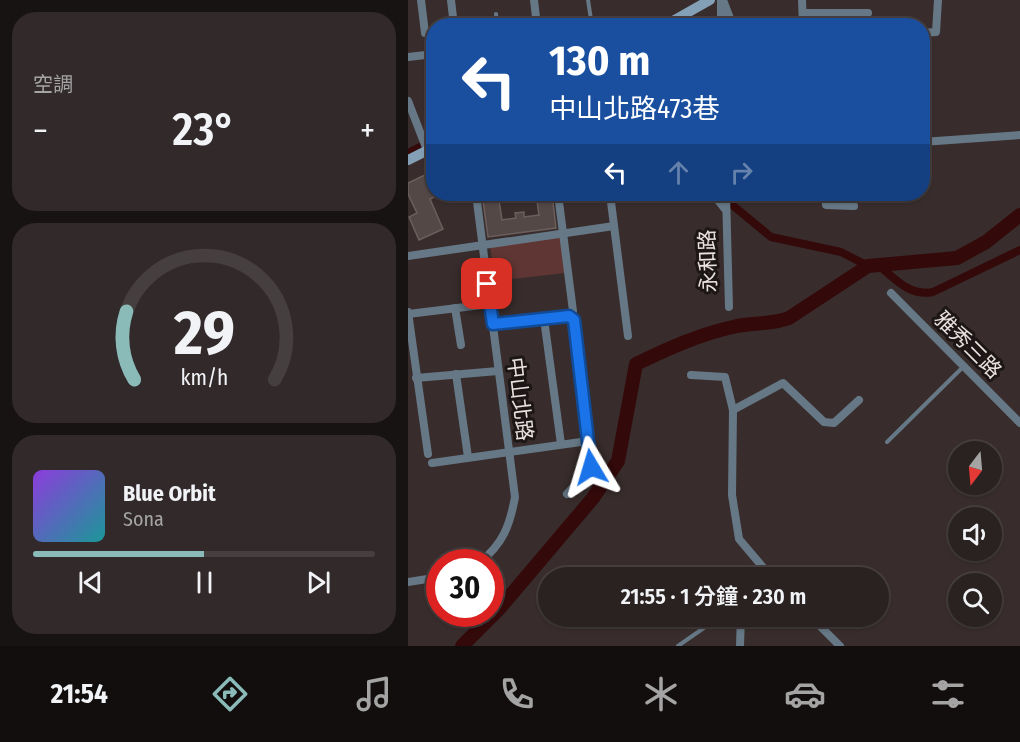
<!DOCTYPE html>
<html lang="zh-TW">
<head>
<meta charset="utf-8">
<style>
  :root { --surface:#2a2221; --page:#322a2a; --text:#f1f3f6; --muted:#a5a4a5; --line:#463f3f; --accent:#8bbbb9 }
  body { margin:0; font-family:"Fira Sans Condensed","Noto Sans TC",sans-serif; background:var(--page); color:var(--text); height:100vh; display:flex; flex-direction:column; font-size:22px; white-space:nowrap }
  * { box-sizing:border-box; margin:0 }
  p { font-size:20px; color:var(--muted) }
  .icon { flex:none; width:33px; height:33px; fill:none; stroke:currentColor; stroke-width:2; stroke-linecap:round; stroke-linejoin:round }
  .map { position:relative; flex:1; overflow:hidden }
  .panel { display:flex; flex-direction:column; gap:12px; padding:12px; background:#171312; width:408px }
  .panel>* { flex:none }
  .top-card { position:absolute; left:18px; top:18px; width:504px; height:183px; border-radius:24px; box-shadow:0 2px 4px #0004,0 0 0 2px var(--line); background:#1a4fa0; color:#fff; overflow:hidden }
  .needle { width:39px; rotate:196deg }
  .tools { position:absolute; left:540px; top:441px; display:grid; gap:12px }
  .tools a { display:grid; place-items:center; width:54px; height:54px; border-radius:50%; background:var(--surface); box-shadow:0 2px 4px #0004,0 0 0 2px var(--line); font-size:30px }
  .speed { position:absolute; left:18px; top:549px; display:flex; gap:12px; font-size:30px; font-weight:700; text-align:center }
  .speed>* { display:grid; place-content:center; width:78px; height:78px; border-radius:50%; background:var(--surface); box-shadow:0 2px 4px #0004,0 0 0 2px var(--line); line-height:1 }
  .speed .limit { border:9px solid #d22; background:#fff; color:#111 }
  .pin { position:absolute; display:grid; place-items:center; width:51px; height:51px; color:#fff; margin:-26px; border-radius:12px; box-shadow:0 3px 9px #0006 }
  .me { position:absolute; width:66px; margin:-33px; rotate:353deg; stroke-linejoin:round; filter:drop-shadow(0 0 4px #0008) }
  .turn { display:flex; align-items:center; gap:21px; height:126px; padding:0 24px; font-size:27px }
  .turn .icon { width:78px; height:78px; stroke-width:2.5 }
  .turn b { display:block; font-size:42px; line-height:51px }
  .lanes { display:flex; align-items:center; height:57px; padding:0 24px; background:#0003; justify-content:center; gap:30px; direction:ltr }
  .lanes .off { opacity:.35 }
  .big { font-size:45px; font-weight:600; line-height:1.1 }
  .panel .card { flex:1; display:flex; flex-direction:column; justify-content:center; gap:9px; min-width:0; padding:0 21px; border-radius:24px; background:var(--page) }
  .panel .dial { align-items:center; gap:0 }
  .dial svg { height:156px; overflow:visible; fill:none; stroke:var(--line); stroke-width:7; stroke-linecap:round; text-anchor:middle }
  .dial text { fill:var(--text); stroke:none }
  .song { display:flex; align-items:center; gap:18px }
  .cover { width:72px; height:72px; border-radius:9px; background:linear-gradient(135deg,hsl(270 70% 55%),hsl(180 70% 35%)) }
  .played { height:6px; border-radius:3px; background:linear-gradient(90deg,var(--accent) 50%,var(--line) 50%) }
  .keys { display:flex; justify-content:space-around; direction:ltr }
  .heat { display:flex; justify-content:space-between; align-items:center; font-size:33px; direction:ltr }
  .trip { position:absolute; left:130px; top:567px; width:351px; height:60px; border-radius:30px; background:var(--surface); box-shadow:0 2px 4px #0004,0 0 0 2px var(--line); font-weight:600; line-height:60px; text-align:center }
  .tabs { display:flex; height:96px; justify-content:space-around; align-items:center; background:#110e0d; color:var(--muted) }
  .tabs .icon { width:42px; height:42px }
  .tabs .current { color:var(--accent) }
  .tabs b { font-size:27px; color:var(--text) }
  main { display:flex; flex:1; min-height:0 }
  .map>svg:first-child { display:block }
</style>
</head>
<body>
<main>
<section class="panel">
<div class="card"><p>空調</p>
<div class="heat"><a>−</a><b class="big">23°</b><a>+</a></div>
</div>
<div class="card dial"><svg viewBox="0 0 100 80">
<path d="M14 69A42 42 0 1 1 86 69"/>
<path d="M14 69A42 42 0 0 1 10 34" stroke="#8bbbb9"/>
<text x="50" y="56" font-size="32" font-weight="700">29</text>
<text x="50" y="72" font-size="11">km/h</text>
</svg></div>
<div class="card">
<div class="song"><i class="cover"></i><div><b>Blue Orbit</b><p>Sona</p></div></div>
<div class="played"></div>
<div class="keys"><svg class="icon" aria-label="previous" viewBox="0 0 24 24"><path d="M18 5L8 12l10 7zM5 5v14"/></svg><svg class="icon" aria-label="pause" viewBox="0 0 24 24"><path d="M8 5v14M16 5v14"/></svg><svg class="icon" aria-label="next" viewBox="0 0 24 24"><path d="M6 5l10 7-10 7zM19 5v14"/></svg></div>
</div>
</section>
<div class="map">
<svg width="612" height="646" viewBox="0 0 612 646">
  <rect width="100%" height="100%" fill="#382d2c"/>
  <polygon fill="#5f3634" points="152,237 157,273 87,281 82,246"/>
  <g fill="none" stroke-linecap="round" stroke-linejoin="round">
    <g stroke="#34090a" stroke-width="8">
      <polyline points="0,153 26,140"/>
      <polyline points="311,194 363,237 433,252 460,266"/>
      <path d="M468,263C485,277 501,297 525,292L612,250"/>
    </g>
    <path stroke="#34090a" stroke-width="14" d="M54,646L91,609L185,498L210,461L228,364C259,349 292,334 325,327C344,322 363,325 381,318L460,266L549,258L578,242L612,215"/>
  </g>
  <g fill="#544847" stroke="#6b5f5e" stroke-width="1.5">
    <polygon points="19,174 26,187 26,197 22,199 35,229 11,240 1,217 9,213 0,194 0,183"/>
    <polygon points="74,194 90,194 94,220 108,218 107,213 116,212 116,217 131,215 128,194 144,194 148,228 80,237"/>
  </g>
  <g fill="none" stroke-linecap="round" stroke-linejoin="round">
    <g stroke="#667886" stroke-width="4">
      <polyline points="180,0 184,26"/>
      <polyline points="88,14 89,26"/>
      <polyline points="479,442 555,367"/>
      <polyline points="270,646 313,616"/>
    </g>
    <g stroke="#667886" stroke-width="8">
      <polyline points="13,0 17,33"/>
      <polyline points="43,0 46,26"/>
      <polyline points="126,0 129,26"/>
      <polyline points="313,0 313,26"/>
      <polyline points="315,0 325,26"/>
      <polyline points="394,0 395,26"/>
      <polyline points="395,13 460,13"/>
      <polyline points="514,33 528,32 530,0"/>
      <polyline points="0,57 26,54"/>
      <polyline points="0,101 19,150"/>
      <polyline points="514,142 612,135"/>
      <path d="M68,194L107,497C102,525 95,544 72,562"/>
      <polyline points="150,194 165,311 161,316"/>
      <polyline points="202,194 220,336"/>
      <polyline points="305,194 317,209"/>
      <polyline points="318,194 321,307"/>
      <polyline points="417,194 418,205 446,206"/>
      <polyline points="0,256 206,226"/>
      <polyline points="483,293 612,423"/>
      <polyline points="47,308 53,345"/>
      <polyline points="0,312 20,454"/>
      <polyline points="0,314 82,304"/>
      <polyline points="136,319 153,444"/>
      <polyline points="85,324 161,316"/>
      <polyline points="48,374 60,457"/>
      <polyline points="283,375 317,377 325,410 324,495 331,539 364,578"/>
      <polyline points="8,378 90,371"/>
      <polyline points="325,410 375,383 416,422 426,423 451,400"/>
      <polyline points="24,463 180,441"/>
      <polyline points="159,494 183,467 166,320 161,316"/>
      <polyline points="0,582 32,577"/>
      <polyline points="402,616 432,646"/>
      <polyline points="332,646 333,616"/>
    </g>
    <g stroke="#83a0b7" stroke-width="10">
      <polyline points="256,26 302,0"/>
      <polyline points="0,160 26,147"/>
    </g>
  </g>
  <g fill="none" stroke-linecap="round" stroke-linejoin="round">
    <defs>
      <polyline id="route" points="79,284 85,324 161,316 166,320 183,467"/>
    </defs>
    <use href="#route" stroke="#114b97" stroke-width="15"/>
    <use href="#route" stroke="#1a73e8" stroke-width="10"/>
  </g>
  <g text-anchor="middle" stroke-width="6" stroke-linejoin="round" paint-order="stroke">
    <g font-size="21" fill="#e9e2e1" stroke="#1c1716">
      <text transform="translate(300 261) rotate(-92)" y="7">永和路</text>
      <text transform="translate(560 345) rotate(45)" y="7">雅秀三路</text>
      <text transform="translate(112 399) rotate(83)" y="7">中山北路</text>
    </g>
  </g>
</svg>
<div class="tools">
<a><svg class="needle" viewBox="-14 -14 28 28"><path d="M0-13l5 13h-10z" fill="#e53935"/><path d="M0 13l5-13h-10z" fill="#a5a4a5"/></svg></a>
<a><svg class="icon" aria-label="sound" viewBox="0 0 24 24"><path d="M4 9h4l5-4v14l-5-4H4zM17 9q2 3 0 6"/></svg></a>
<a><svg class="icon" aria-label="search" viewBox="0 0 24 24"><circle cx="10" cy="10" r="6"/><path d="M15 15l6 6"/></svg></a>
</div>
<div class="speed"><div class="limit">30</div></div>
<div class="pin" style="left:79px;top:284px;background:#d93025"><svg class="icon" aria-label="arrive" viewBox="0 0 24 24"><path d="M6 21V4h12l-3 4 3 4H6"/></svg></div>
<svg class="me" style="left:183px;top:467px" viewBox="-20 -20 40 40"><path d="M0-17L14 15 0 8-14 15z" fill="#1a73e8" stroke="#fff" stroke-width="4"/></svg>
<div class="trip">21:55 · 1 分鐘 · 230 m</div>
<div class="top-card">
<div class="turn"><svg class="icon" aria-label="left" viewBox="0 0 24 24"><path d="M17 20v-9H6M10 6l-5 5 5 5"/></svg><div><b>130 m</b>中山北路473巷</div></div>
<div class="lanes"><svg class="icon" aria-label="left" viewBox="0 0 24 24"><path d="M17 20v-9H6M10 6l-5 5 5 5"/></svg><svg class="icon off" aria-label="ahead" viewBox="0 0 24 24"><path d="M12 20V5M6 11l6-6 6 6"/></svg><svg class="icon off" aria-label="right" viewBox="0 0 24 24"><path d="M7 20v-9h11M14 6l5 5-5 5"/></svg></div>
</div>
</div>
</main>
<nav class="tabs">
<b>21:54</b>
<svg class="icon current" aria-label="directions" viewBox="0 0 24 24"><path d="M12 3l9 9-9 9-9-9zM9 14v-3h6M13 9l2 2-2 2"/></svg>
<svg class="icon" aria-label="music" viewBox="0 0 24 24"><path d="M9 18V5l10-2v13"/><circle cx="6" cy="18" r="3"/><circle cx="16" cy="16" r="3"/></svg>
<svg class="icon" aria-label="phone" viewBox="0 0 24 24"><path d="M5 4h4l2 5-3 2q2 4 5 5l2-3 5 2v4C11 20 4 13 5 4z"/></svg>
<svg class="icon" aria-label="climate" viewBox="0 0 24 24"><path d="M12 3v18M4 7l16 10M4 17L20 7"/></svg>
<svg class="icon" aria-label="car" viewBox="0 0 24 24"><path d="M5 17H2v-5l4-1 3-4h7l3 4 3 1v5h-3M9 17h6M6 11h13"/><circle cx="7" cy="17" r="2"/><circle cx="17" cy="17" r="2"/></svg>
<svg class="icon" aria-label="filters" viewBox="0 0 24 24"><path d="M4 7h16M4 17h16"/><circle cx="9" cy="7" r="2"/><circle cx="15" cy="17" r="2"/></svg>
</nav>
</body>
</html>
